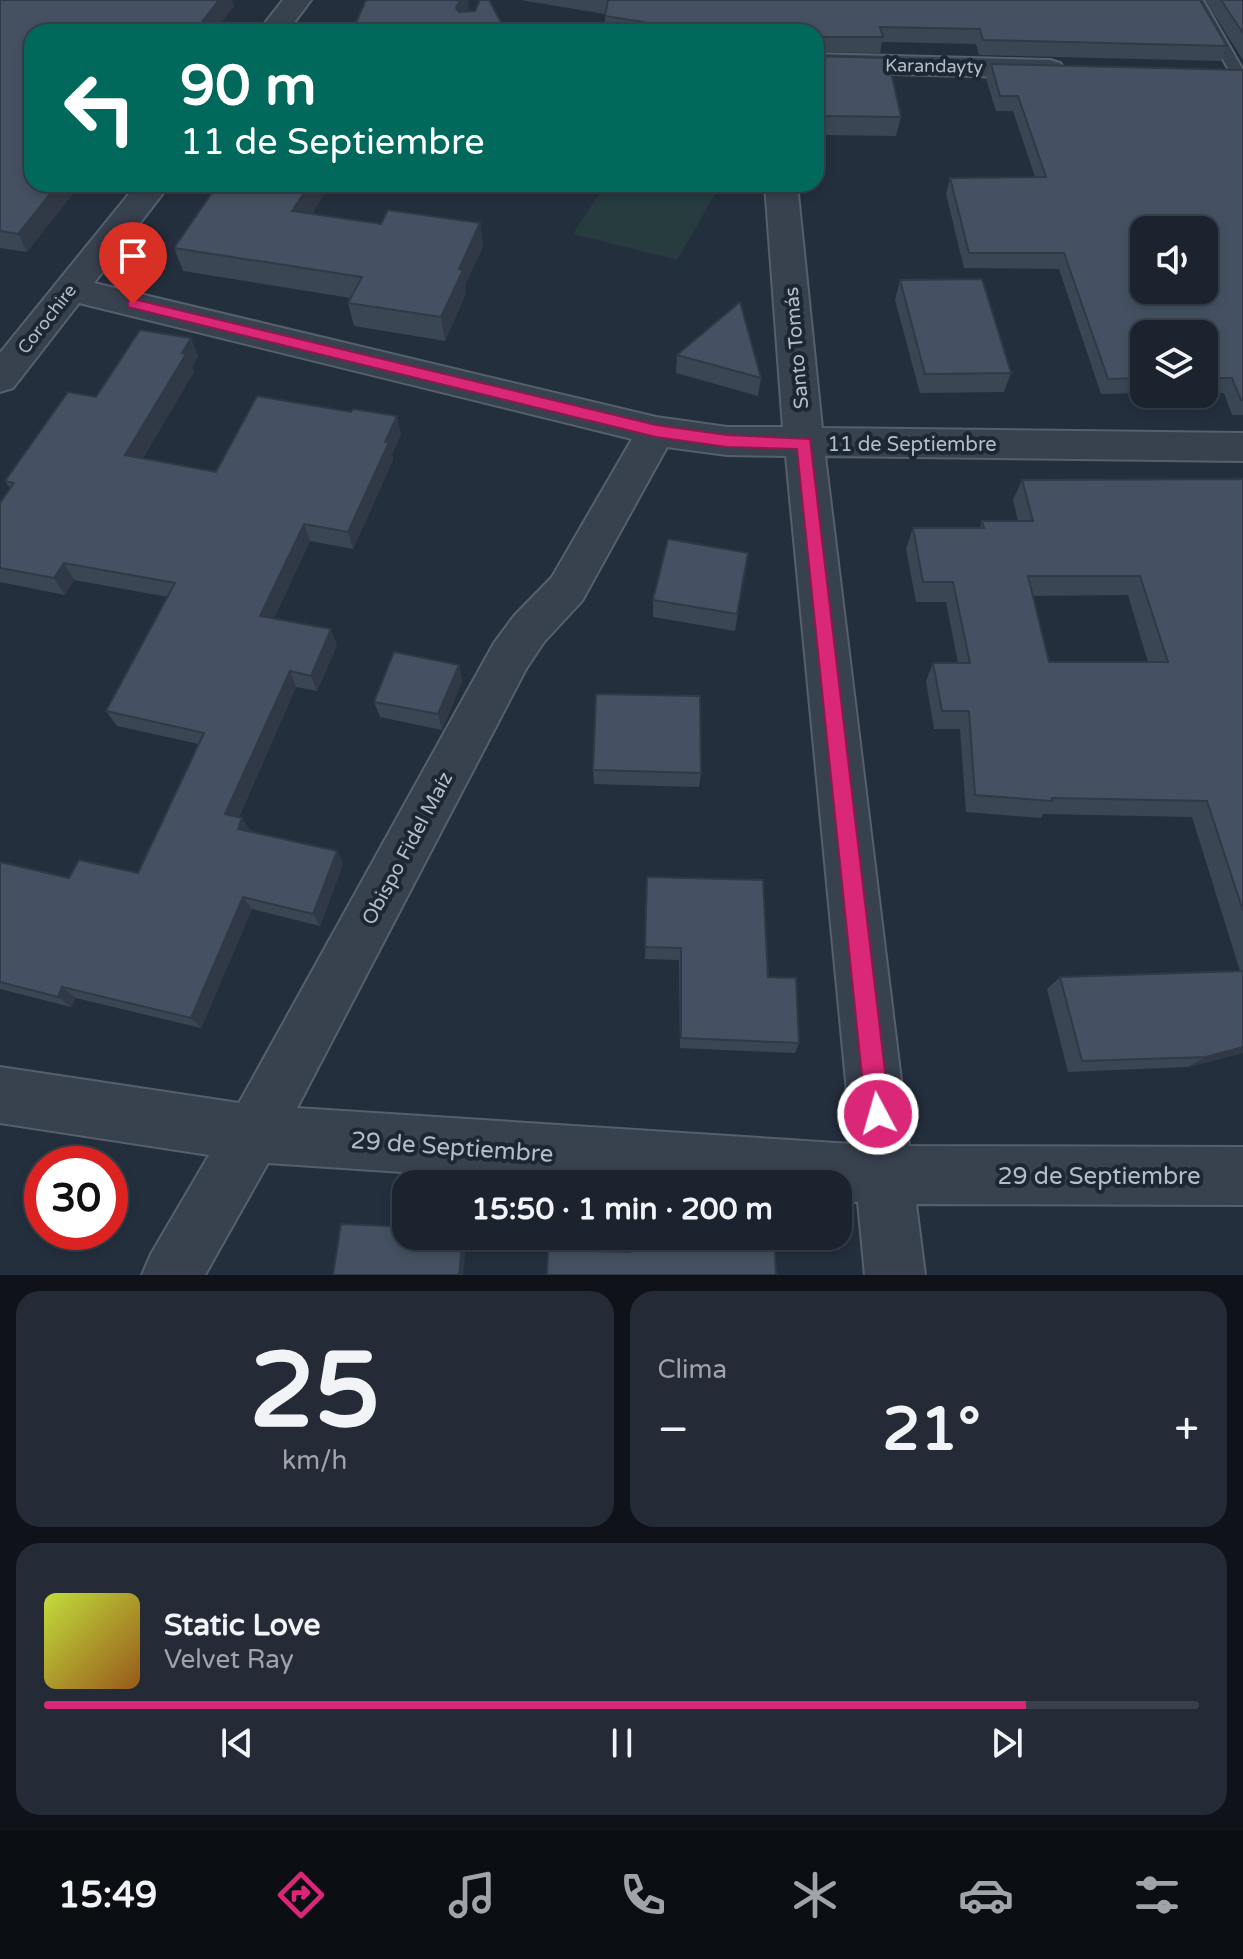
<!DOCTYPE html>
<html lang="es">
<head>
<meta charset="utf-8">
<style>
  :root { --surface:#1b232e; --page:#242b36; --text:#f1f3f6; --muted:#a0a4aa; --line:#39404a; --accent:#db2777 }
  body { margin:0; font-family:"Varela Round",sans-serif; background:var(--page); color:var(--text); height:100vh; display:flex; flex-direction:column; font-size:30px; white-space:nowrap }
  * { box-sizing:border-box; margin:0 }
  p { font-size:26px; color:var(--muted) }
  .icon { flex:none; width:44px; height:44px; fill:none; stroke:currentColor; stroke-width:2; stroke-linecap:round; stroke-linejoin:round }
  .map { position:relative; height:1275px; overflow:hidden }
  .side { display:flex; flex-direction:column; gap:16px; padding:16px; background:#0f1319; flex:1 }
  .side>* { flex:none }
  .guide { position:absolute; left:24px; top:24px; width:800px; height:168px; border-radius:24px; box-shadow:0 4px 12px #0003,0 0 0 2px var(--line); background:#00695c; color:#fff; overflow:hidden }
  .buttons { position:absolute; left:1130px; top:216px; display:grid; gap:16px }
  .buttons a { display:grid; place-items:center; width:88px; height:88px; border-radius:16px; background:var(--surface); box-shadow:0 4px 12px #0003,0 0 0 2px var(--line); font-size:40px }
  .speed { position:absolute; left:24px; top:1146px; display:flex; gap:16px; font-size:40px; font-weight:700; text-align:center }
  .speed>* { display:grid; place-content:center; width:104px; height:104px; border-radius:50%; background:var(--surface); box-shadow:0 4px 12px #0003,0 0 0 2px var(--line); line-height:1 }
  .speed .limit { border:12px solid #d22; background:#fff; color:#111 }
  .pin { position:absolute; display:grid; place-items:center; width:68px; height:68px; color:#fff; margin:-82px -34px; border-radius:50% 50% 50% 0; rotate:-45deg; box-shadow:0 0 8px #0007 }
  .pin .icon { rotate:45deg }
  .me { position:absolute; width:88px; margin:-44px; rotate:354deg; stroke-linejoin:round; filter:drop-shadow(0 0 6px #0008) }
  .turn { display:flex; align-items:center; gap:28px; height:168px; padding:0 24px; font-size:36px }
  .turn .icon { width:104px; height:104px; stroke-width:2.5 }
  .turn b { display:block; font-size:56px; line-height:68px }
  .big { font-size:60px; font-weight:700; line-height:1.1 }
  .side .card { flex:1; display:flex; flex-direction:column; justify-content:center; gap:12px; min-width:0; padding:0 28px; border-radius:24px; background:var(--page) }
  .side .dial { align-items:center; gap:0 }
  .dial b { font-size:104px; line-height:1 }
  .song { display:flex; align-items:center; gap:24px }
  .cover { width:96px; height:96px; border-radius:12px; background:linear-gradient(135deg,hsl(70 70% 55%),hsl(30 70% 35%)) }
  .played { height:8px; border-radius:4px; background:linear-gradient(90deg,var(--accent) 85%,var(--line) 85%) }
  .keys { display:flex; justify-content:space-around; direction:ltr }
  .heat { display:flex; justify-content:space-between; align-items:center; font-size:44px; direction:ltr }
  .side .tiles { flex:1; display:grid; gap:16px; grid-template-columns:1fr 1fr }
  .card:last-child { grid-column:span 2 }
  .trip { position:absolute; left:392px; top:1170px; width:460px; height:80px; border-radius:24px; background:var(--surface); box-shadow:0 4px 12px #0003,0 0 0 2px var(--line); font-weight:700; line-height:80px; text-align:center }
  .tabs { display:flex; height:128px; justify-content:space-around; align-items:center; background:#0b0e12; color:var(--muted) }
  .tabs .icon { width:56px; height:56px }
  .tabs .active { color:var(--accent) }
  .tabs b { font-size:36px; color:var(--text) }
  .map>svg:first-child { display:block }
</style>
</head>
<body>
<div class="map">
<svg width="1243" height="1275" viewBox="0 0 1243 1275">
  <rect width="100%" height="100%" fill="#242f3e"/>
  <polygon fill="#263c3f" points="606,184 721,184 677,260 573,234"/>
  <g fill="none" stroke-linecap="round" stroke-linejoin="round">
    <defs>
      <polygon id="service" points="1189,0 1203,0 1243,70 1243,77 1233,77"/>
      <g id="minor">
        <polygon points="283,0 311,0 287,32 258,32"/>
        <polygon points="816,54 1050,60 1060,63 1065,69 1060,75 1050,78 816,72"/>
        <path d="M137,184H170L94,283L656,417L727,427H783L765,184H797L822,428L1243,433V461L825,456L909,1146L1243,1147V1205L916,1204L925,1275H865L858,1202L838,1201V1184H582L268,1163L205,1275H142L151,1254L209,1155L0,1123V1067L239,1103L494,643L514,616L552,577L632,439L79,303L13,388L0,392V353ZM667,447L727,455L786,456L852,1144L297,1108L526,669L544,642L582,601Z"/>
      </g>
    </defs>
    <use href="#service" stroke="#565f6c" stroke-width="4"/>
    <use href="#minor" stroke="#565f6c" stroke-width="4"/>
    <use href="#service" fill="#38414e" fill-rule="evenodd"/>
    <use href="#minor" fill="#38414e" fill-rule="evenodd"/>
  </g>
  <g fill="#3b4654" fill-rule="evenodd">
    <polygon points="0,0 234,6 214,32 32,32 27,252 0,248"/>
    <polygon points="520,0 1200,0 1227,46 1221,61 979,55 976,44 882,42 880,53 816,52 816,32 605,32 605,14"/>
    <polygon points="1205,0 1243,0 1243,60"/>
    <polygon points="816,53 901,117 896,136 822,135 816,93"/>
    <polygon points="991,64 1243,70 1243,415 1232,415 1224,393 1204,393 1204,334 1144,334 1144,393 1101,394 1059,269 964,268 946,194 950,178 1035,177 1013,111 996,111 986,79"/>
    <polygon points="312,214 381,224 480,223 483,247 465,285 466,293 445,341 354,326 348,303 351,298 183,271 174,248"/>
    <polygon points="900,280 1011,373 1004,392 920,393 895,300"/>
    <polygon points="677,355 761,378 758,396 676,373"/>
    <polygon points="198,356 192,367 194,372 143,458 216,472 401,434 392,454 393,460 353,549 310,541 274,618 337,645 317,691 296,687 239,817 251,832 337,851 343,864 320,926 252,909 201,1028 76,998 71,1007 0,989 0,862 69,878 138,873 199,744 117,726 106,711 168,597 74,580 65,595 0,582 0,503 10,488 5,481 96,397"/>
    <path d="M1243,479V1053L1188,1067L1068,1072L1047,989L1060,977L1240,971L1192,817L1043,814L1041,818L966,812L960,729H934L926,681L933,663H958L946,602H916L906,549L913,528H980L982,521H1018L1013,500L1022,480ZM1128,595L1148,662H1049L1033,596Z"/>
    <polygon points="748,553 735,631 653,617 653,600"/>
    <polygon points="459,665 462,681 442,730 380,717 374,702"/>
    <polygon points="593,770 701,773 699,787 594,784"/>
    <polygon points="647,877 768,977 799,1043 795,1053 680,1048 679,960 645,959"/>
  </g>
  <g fill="#303945">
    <polygon points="219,0 232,0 234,6 214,32 194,32"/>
    <polygon points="460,0 468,0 469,8 459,31 456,8"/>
    <polygon points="58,184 81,184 27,252 18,234"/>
    <polygon points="310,184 331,184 299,235 292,211"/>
    <polygon points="480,223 483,247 465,285 466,293 445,341 441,317 459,269"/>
    <polygon points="191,338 198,356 192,367 194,372 134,473 125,455"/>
    <polygon points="397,416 401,434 392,454 393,460 353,549 348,532 385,442"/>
    <polygon points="304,524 310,541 268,632 260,616"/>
    <polygon points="64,563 74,580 65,595 54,578"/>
    <polygon points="331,629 337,645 317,691 311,676"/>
    <polygon points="459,665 462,681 442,730 438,714"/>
    <polygon points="290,671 296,687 234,827 225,814"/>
    <polygon points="242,818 251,831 238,829"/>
    <polygon points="337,851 343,864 320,926 313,914"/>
    <polygon points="243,897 252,909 201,1028 191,1018"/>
    <polygon points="62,987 76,998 71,1007 58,997"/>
    <polygon points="1243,1047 1243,1053 1188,1067 1206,1057"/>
    <polygon points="463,1236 467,1236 463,1275 459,1275"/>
  </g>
  <g fill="#455162" stroke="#303945" stroke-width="2" fill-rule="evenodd">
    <polygon points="0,0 219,0 194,32 32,32 32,184 58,184 18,234 0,231"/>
    <polygon points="366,0 460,0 456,8 459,12 475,11 480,0 489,0 506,32 352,32"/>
    <polygon points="608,0 1200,0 1227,46 983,40 980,29 880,27 883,37 816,37 816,38 816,32 812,32 811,28 786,28 785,25 643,26 644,22 605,16"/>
    <polygon points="1221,0 1243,0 1243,33"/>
    <polygon points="816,53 819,56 888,58 901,117 825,116"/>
    <path d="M991,64L1243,70V400H1241L1232,378H1204V334H1144V378L1108,379L1064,253H969L950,178L1046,177L1018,96H1000ZM1144,230H1204V290H1144Z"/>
    <polygon points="218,184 310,184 292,211 381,224 388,210 480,223 459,269 463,270 441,317 348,303 362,277 174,248"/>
    <polygon points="982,279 1011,373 925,374 900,280"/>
    <polygon points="740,302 761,378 677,355"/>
    <polygon points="140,330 191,338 182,353 186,354 125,455 216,472 257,396 351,412 353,409 397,416 385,442 389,442 348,532 304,524 260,616 331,629 311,676 290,671 225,814 242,818 238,829 337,851 313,914 243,897 191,1018 62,987 58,997 0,982 0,862 69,878 79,860 138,873 204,733 106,711 175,583 64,563 54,578 0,568 0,503 14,483 5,481 68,392 96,397"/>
    <path d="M1243,479V911L1207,801L1052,798V801L975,795L969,711H942L933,663H970L953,582H923L913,528H984L982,521H1033L1022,480ZM1028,576H1140L1168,662H1049Z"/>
    <polygon points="668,539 748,553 737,614 653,600"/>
    <polygon points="394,652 459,665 438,714 374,702"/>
    <polygon points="596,694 700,696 701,773 593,770"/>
    <polygon points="647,877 763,880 768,977 796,978 799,1043 681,1038 681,948 645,947"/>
    <polygon points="1243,971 1243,1047 1206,1057 1082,1061 1060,977"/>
    <polygon points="341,1224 406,1227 406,1236 463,1236 459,1275 333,1275"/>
    <polygon points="630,1236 774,1236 776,1275 547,1275 548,1250 630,1252"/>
  </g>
  <polygon fill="#db2777" stroke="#8e194d" stroke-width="2" points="133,299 656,425 727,435 810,439 890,1114 886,1123 878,1126 870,1123 866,1114 797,449 727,447 656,437 128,307 128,301"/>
  <g text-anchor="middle" stroke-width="8" stroke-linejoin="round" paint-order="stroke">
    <g font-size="18" fill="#b4bcc9" stroke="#1d2633">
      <text transform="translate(934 66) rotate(1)" y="6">Karandayty</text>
      <text transform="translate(47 319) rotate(-52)" y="6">Corochire</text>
    </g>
    <g font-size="20" fill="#b4bcc9" stroke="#1d2633">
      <text transform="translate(796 348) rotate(-95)" y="7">Santo Tomás</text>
      <text x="912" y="451">11 de Septiembre</text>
      <text transform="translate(407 848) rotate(-62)" y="7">Obispo Fidel Maíz</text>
    </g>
    <g font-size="24" fill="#b4bcc9" stroke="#1d2633">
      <text transform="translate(452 1147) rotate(4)" y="8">29 de Septiembre</text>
      <text x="1099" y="1184">29 de Septiembre</text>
    </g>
  </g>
</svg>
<div class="buttons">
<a><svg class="icon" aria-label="sound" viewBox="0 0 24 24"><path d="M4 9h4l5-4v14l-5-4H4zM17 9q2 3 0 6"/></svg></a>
<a><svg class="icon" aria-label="layers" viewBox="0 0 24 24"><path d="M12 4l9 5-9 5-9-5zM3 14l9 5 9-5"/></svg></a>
</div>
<div class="speed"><div class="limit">30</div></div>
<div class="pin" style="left:133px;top:304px;background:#d93025"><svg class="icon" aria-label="arrive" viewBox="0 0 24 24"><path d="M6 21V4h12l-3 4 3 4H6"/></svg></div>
<svg class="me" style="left:878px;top:1114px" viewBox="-20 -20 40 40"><circle r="17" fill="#db2777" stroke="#fff" stroke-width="3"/><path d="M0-11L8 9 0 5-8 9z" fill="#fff"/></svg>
<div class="trip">15:50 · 1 min · 200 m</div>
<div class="guide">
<div class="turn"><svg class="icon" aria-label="left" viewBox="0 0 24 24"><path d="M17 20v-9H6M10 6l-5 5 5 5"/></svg><div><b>90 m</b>11 de Septiembre</div></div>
</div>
</div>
<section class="side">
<div class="tiles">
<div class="card dial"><b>25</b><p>km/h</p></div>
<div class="card"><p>Clima</p>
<div class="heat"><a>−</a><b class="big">21°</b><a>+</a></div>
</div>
<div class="card">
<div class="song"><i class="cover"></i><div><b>Static Love</b><p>Velvet Ray</p></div></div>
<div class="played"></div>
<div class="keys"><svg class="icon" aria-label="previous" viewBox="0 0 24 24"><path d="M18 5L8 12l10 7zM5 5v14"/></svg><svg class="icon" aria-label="pause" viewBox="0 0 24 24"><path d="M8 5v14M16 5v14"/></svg><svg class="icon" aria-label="next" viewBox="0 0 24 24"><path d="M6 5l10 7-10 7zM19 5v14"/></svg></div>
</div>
</div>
</section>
<nav class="tabs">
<b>15:49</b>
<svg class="icon active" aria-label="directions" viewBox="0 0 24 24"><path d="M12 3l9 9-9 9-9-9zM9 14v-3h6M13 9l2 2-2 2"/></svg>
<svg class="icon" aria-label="music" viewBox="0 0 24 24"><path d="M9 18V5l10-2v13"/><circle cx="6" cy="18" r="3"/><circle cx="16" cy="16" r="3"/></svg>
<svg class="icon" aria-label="phone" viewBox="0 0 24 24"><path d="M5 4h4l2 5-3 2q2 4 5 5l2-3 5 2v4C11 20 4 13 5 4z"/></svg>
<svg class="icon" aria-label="climate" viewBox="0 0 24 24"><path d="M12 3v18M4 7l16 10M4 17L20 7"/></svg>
<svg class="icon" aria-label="car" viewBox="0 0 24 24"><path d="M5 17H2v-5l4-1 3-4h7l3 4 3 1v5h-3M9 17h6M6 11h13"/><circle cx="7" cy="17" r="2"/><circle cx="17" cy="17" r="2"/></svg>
<svg class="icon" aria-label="filters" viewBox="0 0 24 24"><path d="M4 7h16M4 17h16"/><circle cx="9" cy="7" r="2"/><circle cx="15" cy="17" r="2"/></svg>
</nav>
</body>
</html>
